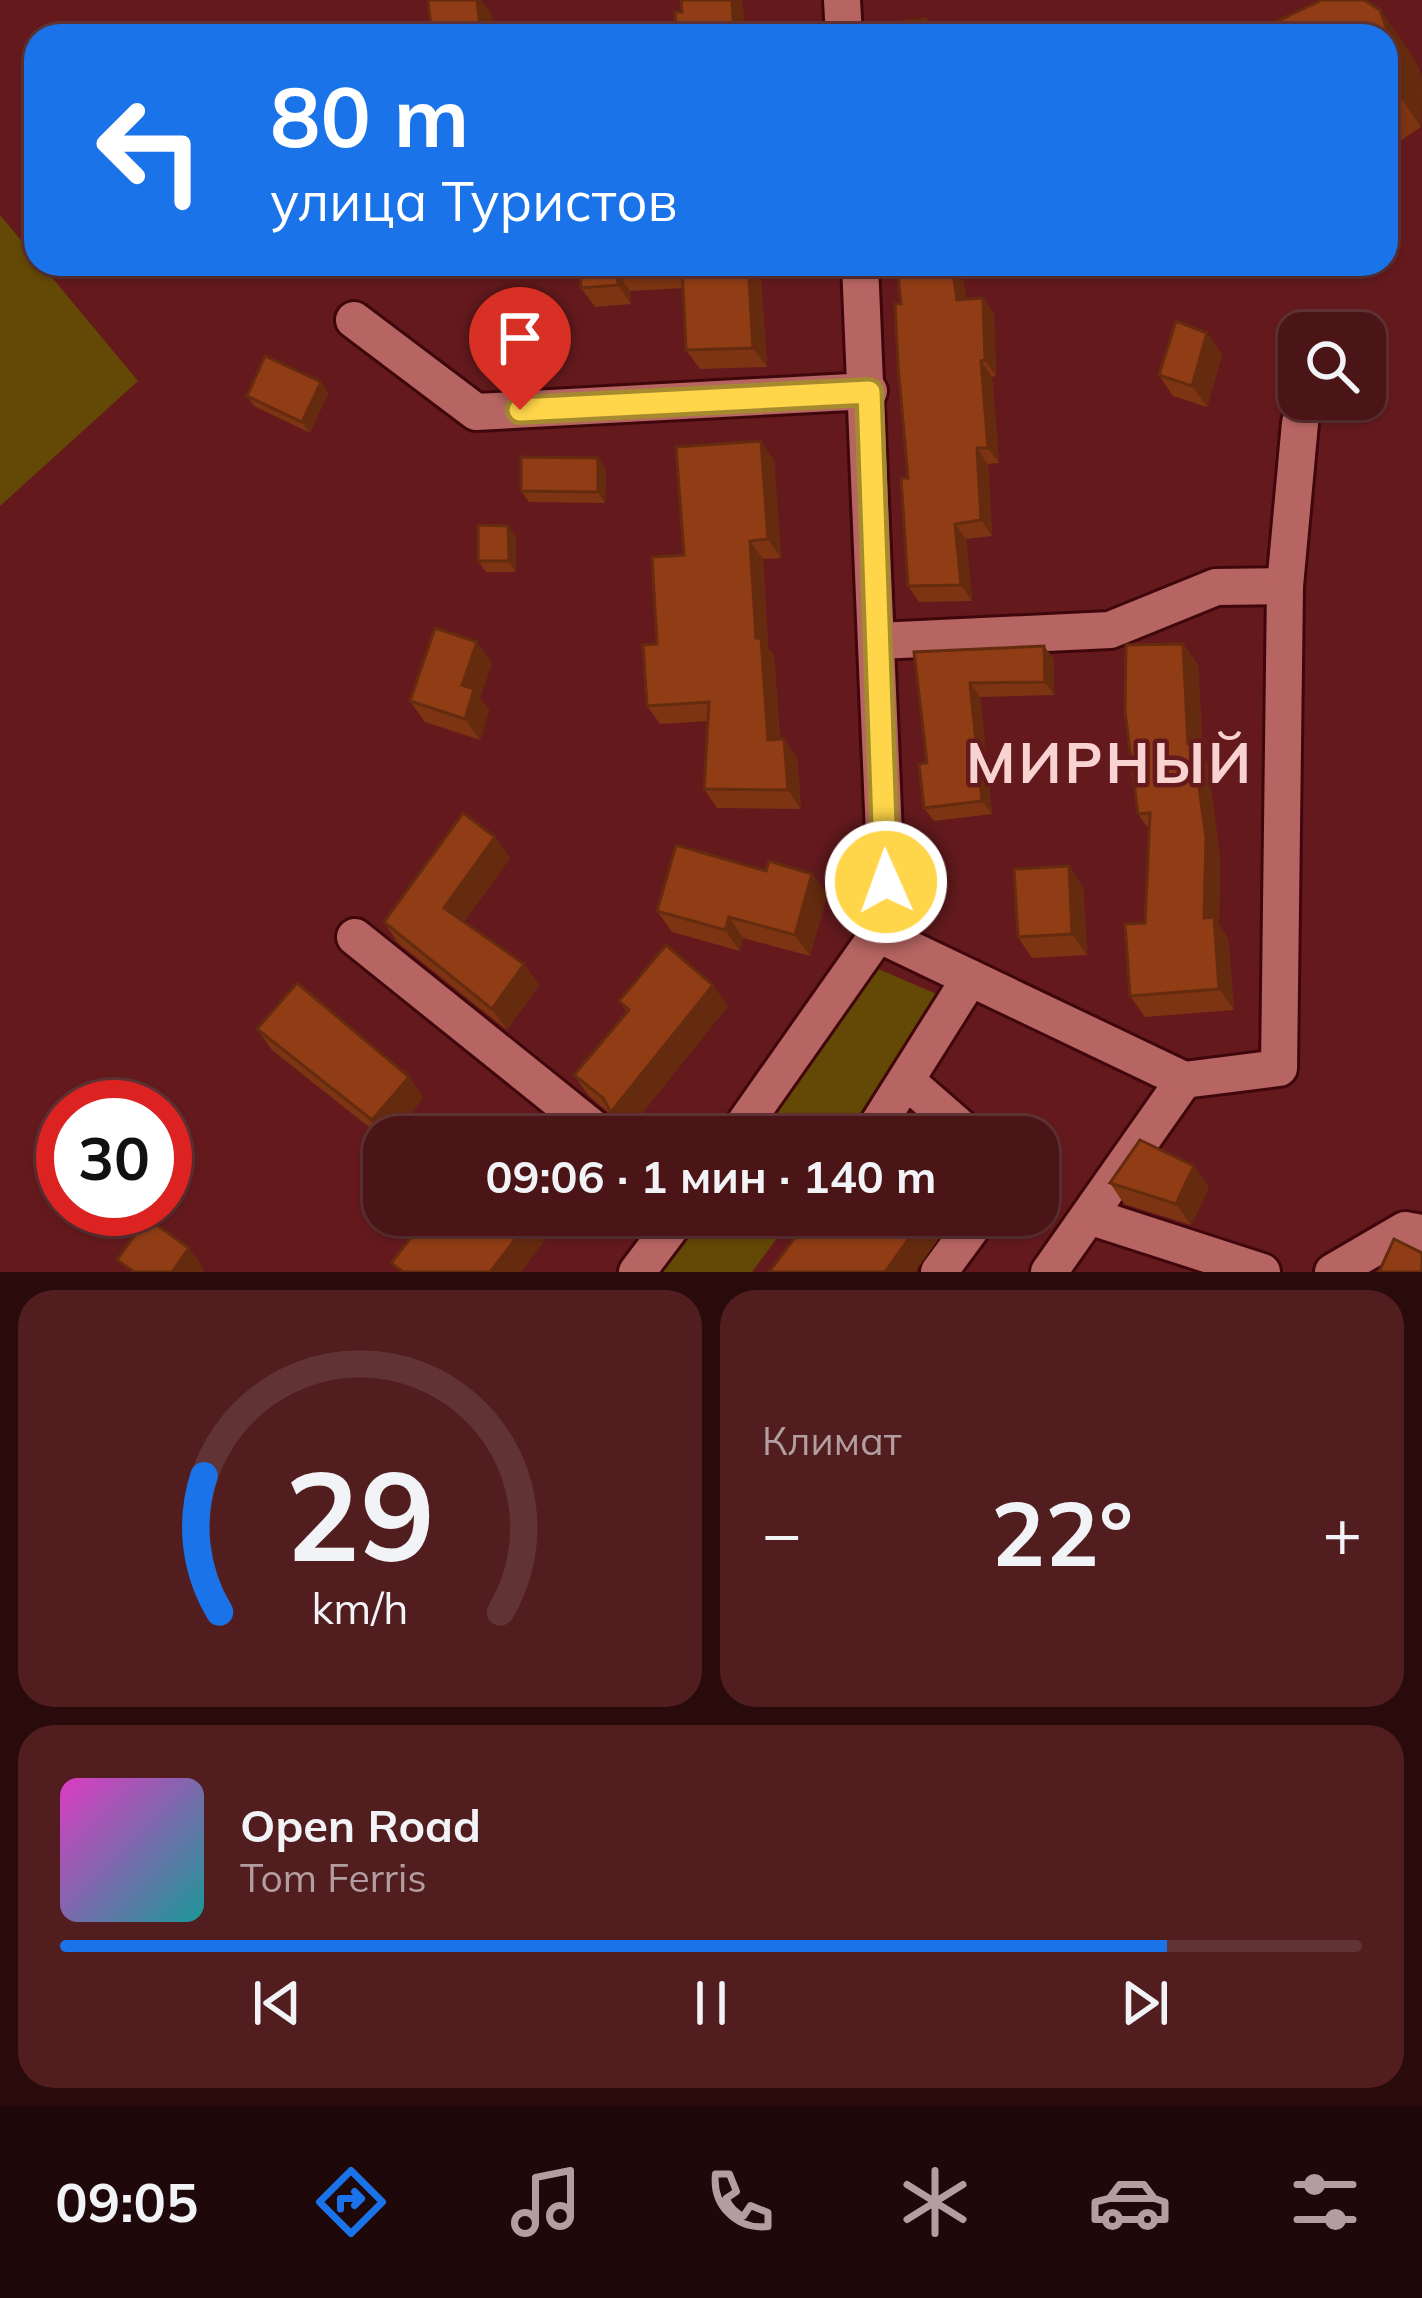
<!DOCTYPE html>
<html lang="ru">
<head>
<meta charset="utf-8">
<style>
  :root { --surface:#4b1416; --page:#521d1f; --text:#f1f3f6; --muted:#b29ea1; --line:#623335; --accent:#1a73e8 }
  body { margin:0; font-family:Mulish,sans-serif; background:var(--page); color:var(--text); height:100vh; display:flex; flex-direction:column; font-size:45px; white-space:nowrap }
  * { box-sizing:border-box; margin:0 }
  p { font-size:39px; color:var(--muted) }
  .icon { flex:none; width:66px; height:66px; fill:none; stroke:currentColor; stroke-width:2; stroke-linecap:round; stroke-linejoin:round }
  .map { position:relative; height:1272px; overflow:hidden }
  .drawer { display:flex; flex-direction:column; gap:18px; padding:18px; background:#290b0c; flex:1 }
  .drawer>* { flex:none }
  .banner { position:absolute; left:24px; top:24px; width:1374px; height:252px; border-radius:36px; box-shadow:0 3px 9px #0004,0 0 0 3px var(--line); background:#1a73e8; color:#fff; overflow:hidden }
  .controls { position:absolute; left:1278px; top:312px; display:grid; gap:24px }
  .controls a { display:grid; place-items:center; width:108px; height:108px; border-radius:24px; background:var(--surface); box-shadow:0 3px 9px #0004,0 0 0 3px var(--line); font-size:60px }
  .speed { position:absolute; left:36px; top:1080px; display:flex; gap:24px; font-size:60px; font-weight:700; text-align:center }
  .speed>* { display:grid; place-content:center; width:156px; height:156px; border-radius:50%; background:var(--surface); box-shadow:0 3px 9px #0004,0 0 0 3px var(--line); line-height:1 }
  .speed .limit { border:18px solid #d22; background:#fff; color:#111 }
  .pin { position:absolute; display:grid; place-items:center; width:102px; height:102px; color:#fff; margin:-123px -51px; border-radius:50% 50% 50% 0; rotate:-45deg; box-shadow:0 0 12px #0007 }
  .pin .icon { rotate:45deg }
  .me { position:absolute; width:132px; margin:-66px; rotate:358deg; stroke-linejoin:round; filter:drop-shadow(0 0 9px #0008) }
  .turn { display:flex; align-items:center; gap:42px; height:252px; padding:0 48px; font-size:54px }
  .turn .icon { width:156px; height:156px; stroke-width:2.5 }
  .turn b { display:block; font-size:84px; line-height:102px }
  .big { font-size:90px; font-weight:700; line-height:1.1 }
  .drawer .widget { flex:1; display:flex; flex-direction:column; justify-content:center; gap:18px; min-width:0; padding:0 42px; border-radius:36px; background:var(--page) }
  .drawer .dial { align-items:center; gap:0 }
  .dial svg { height:312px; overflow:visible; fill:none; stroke:var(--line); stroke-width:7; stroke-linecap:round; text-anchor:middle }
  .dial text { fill:var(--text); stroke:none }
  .song { display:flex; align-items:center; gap:36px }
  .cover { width:144px; height:144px; border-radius:18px; background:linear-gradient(135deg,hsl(310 70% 55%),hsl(180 70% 35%)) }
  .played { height:12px; border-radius:6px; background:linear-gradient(90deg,var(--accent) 85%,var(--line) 85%) }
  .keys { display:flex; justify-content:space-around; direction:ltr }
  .heat { display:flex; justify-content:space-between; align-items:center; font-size:66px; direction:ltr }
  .drawer .tiles { flex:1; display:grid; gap:18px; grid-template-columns:1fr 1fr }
  .widget:last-child { grid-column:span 2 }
  .trip { position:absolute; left:363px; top:1116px; width:696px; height:120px; border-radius:36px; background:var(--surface); box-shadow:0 3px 9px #0004,0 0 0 3px var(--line); font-weight:700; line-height:120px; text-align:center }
  .menu { display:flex; height:192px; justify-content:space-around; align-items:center; background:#1e0809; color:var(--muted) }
  .menu .icon { width:84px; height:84px }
  .menu .current { color:var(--accent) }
  .menu b { font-size:54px; color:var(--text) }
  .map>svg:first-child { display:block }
</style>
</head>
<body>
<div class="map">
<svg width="1422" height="1272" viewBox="0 0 1422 1272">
  <rect width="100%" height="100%" fill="#641a1d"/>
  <g fill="#644806">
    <polygon points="0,215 138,381 0,506"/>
    <polygon points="876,968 953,1001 852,1137 750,1137"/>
    <polygon points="691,1215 794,1215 752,1272 648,1272"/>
  </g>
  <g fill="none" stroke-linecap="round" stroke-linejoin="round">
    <defs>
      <g id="minor">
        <polyline points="842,0 844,36"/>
        <polyline points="354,320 476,412 869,391"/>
        <polyline points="878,641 1110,630 1216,587 1285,586"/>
        <polyline points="878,934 1184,1080 1049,1272"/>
        <polyline points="355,937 604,1137"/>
        <polyline points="1184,1080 1279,1068 1285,586 1300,423"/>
        <polyline points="909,1083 971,1137"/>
        <polyline points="735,1137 878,934 886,882 860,264"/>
        <polyline points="870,1137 970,978"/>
        <polyline points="1089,1216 1262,1272"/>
        <polyline points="637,1272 680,1215"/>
        <polyline points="939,1272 981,1215"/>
        <polyline points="1333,1272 1405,1230 1422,1233"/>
      </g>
    </defs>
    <use href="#minor" stroke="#3f070b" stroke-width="42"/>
    <use href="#minor" stroke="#b76562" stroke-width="36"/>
  </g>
  <g fill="#7c3413">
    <polygon points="1380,10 1416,62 1422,77 1421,127 1386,150 1386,36"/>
    <polygon points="430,264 491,264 436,272"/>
    <polygon points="580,264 760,264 767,367 700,369 686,350 683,288 630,291 631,304 595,307 581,288"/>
    <polygon points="897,264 961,264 966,300 983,298 994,314 996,376 992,377 999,463 988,464 992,536 966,539 972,601 919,602 908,586 908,478 901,304"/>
    <polygon points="1279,264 1310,264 1298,273"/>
    <polygon points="1207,333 1222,354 1207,407 1173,396 1159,375"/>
    <polygon points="321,382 328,393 310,433 254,406 247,396"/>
    <polygon points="774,460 781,558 763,559 768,648 774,656 780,739 797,758 801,809 717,808 704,789 708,721 660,724 647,706 657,644 684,555"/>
    <polygon points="606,469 605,503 529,502 521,491"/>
    <polygon points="516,536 516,572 486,572 478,561"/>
    <polygon points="1183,644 1198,665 1203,758 1208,764 1220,859 1219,925 1228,938 1234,1010 1145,1017 1130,996 1145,923 1149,829 1138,814"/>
    <polygon points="1044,646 1054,660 1054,695 980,697 992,814 934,821 924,808 927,763 914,652"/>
    <polygon points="492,663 480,698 489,710 480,740 425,722 410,701"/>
    <polygon points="495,837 510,858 464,922 524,964 539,985 507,1030 398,943 384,922"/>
    <polygon points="766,871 812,874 827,895 810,956 743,938 740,951 672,932 657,911"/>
    <polygon points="1083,887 1087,955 1032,958 1018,937"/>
    <polygon points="619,1001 728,1006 626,1133 613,1116 589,1096 574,1075 627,1012"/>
    <polygon points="257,1029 409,1077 423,1098 391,1137 384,1137 384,1139 272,1050"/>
    <polygon points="1110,1183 1209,1187 1191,1225 1124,1204"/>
  </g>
  <g fill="#652b0f">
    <polygon points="477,0 481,0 492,15 494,36 481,36"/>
    <polygon points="732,0 742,0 747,36 734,36"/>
    <polygon points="1380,10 1416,62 1422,77 1421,127 1386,77"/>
    <polygon points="926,19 938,36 928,36"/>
    <polygon points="1386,170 1394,186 1386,200"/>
    <polygon points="748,264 760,264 767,367 753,348"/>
    <polygon points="952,264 961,264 968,316 957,300"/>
    <polygon points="617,272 630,291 631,304 618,285"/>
    <polygon points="983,298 994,314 996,376 985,360"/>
    <polygon points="1207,333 1222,354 1207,407 1192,386"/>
    <polygon points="981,361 992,377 999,463 988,448"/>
    <polygon points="321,382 328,393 310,433 302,422"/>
    <polygon points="761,441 774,460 781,558 768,539"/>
    <polygon points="977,448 988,464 992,536 981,520"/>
    <polygon points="598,458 606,469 605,503 598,492"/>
    <polygon points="955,524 966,539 972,601 961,585"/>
    <polygon points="508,526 516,536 516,572 509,561"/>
    <polygon points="750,541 763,559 768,648 774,656 781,758 768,740 756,638"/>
    <polygon points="477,642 492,663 480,698 489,710 480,740 465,719 462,685"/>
    <polygon points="1183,644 1198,665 1203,758 1208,764 1220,859 1219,925 1228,938 1234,1010 1219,989 1204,918 1188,744"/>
    <polygon points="1044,646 1054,660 1054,695 1045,682"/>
    <polygon points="970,683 980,697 992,814 982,801"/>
    <polygon points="784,739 797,758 801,809 788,790"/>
    <polygon points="495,837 510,858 459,929 444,908"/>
    <polygon points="1069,866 1083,887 1087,955 1072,934"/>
    <polygon points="812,874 827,895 810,956 795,935"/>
    <polygon points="729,917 743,938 740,951 725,930"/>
    <polygon points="524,964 539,985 507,1030 492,1009"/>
    <polygon points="713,985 728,1006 626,1133 611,1112"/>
    <polygon points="409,1077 423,1098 391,1137 384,1137 372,1120"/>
    <polygon points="1194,1166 1209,1187 1191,1225 1176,1204"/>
    <polygon points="534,1215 541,1215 552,1231 521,1272 490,1272"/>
    <polygon points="926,1215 956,1215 915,1272 885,1272"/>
    <polygon points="189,1248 204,1269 202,1272 172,1272"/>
  </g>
  <g fill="#903d16" stroke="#652b0f" stroke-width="3">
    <polygon points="428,0 477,0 481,36 432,36"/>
    <polygon points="681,0 732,0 734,36 677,36 675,12 682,12"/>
    <polygon points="1322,0 1364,0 1380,10 1391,41 1386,69 1386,36 1258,36 1269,25"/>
    <polygon points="926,19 928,36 879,36 877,25"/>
    <polygon points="580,264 748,264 753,348 686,350 682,269 617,272 618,285 581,288"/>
    <polygon points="897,264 952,264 957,300 983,298 985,360 981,361 988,448 977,448 981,520 955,524 961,585 908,586 901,478 908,478 898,366 895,304 901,304"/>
    <polygon points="1176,321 1207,333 1192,386 1159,375"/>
    <polygon points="265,356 321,382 302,422 247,396"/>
    <polygon points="761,441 768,539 750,541 756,638 761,638 768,740 784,739 788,790 704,789 709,702 647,706 643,645 657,644 652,557 684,555 676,447"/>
    <polygon points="521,457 598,458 598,492 521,491"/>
    <polygon points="478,525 508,526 509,561 478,561"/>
    <polygon points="435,628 477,642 462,685 474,689 465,719 410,701"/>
    <polygon points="1183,644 1188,744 1193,743 1206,838 1204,918 1214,917 1219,989 1130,996 1125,924 1145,923 1150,813 1138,814 1125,711 1126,645"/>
    <polygon points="1044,646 1045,682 970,683 982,801 924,808 919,764 927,763 914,652"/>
    <polygon points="463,813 495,837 444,908 524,964 492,1009 384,922"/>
    <polygon points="676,845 766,871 769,861 812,874 795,935 729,917 725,930 657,911"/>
    <polygon points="1069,866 1072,934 1018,937 1014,869"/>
    <polygon points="666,945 713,985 611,1112 603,1098 574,1075 629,1010 619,1001"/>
    <polygon points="297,983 409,1077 372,1120 257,1029"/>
    <polygon points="881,1117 909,1137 861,1137"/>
    <polygon points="1140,1140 1194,1166 1176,1204 1110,1183"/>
    <polygon points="447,1215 534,1215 490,1272 403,1272 391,1263 420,1226 433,1235"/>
    <polygon points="812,1215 926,1215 885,1272 769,1272"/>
    <polygon points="147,1218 189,1248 172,1272 134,1272 117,1260"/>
    <polygon points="1394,1239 1422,1253 1422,1272 1379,1272"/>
  </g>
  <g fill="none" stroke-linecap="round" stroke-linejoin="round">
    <defs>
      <polyline id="route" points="520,410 869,392 886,882"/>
    </defs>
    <use href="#route" stroke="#a68a30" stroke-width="30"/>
    <use href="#route" stroke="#ffd54a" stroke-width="21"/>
  </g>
  <g text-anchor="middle" stroke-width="9" stroke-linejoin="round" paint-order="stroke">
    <g font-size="57" font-weight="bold" letter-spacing="3" fill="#f9d3d1" stroke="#641a1d">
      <text x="1110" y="783">МИРНЫЙ</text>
    </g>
  </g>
</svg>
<div class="controls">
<a><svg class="icon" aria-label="search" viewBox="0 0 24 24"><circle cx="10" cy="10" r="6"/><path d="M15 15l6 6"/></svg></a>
</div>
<div class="speed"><div class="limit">30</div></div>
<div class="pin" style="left:520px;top:410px;background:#d93025"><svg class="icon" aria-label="arrive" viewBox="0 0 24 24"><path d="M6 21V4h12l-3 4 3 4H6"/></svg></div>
<svg class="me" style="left:886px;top:882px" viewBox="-20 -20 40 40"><circle r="17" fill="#ffd54a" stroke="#fff" stroke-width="3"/><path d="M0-11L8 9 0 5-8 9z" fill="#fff"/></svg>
<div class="trip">09:06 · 1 мин · 140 m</div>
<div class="banner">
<div class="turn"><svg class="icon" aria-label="left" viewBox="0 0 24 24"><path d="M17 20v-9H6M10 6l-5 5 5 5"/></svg><div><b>80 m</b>улица Туристов</div></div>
</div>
</div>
<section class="drawer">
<div class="tiles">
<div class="widget dial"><svg viewBox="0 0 100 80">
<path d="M14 69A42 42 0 1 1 86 69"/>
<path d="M14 69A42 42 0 0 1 10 34" stroke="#1a73e8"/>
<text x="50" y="56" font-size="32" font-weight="700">29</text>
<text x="50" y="72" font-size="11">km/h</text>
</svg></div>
<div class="widget"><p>Климат</p>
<div class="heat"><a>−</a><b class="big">22°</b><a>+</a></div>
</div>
<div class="widget">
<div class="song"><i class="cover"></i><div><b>Open Road</b><p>Tom Ferris</p></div></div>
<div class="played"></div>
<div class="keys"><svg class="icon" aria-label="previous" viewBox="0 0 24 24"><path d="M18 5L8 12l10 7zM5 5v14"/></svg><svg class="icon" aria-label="pause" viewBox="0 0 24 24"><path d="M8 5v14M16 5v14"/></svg><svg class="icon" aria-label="next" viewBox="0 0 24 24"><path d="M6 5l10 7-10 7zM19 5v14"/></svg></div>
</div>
</div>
</section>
<nav class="menu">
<b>09:05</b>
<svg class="icon current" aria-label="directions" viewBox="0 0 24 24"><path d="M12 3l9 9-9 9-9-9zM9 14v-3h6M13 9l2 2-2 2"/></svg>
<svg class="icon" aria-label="music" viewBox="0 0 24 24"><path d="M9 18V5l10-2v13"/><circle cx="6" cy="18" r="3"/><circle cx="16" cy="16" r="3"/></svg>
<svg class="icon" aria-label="phone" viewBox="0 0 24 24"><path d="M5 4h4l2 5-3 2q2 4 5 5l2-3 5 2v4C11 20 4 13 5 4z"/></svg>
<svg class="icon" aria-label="climate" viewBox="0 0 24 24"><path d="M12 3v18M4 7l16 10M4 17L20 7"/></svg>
<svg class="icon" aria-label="car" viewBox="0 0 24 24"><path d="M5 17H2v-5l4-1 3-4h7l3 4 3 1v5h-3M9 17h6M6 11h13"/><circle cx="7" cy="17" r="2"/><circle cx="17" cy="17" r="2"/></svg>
<svg class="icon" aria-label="filters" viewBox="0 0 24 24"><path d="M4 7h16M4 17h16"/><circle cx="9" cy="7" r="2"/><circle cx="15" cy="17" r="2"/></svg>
</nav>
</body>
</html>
